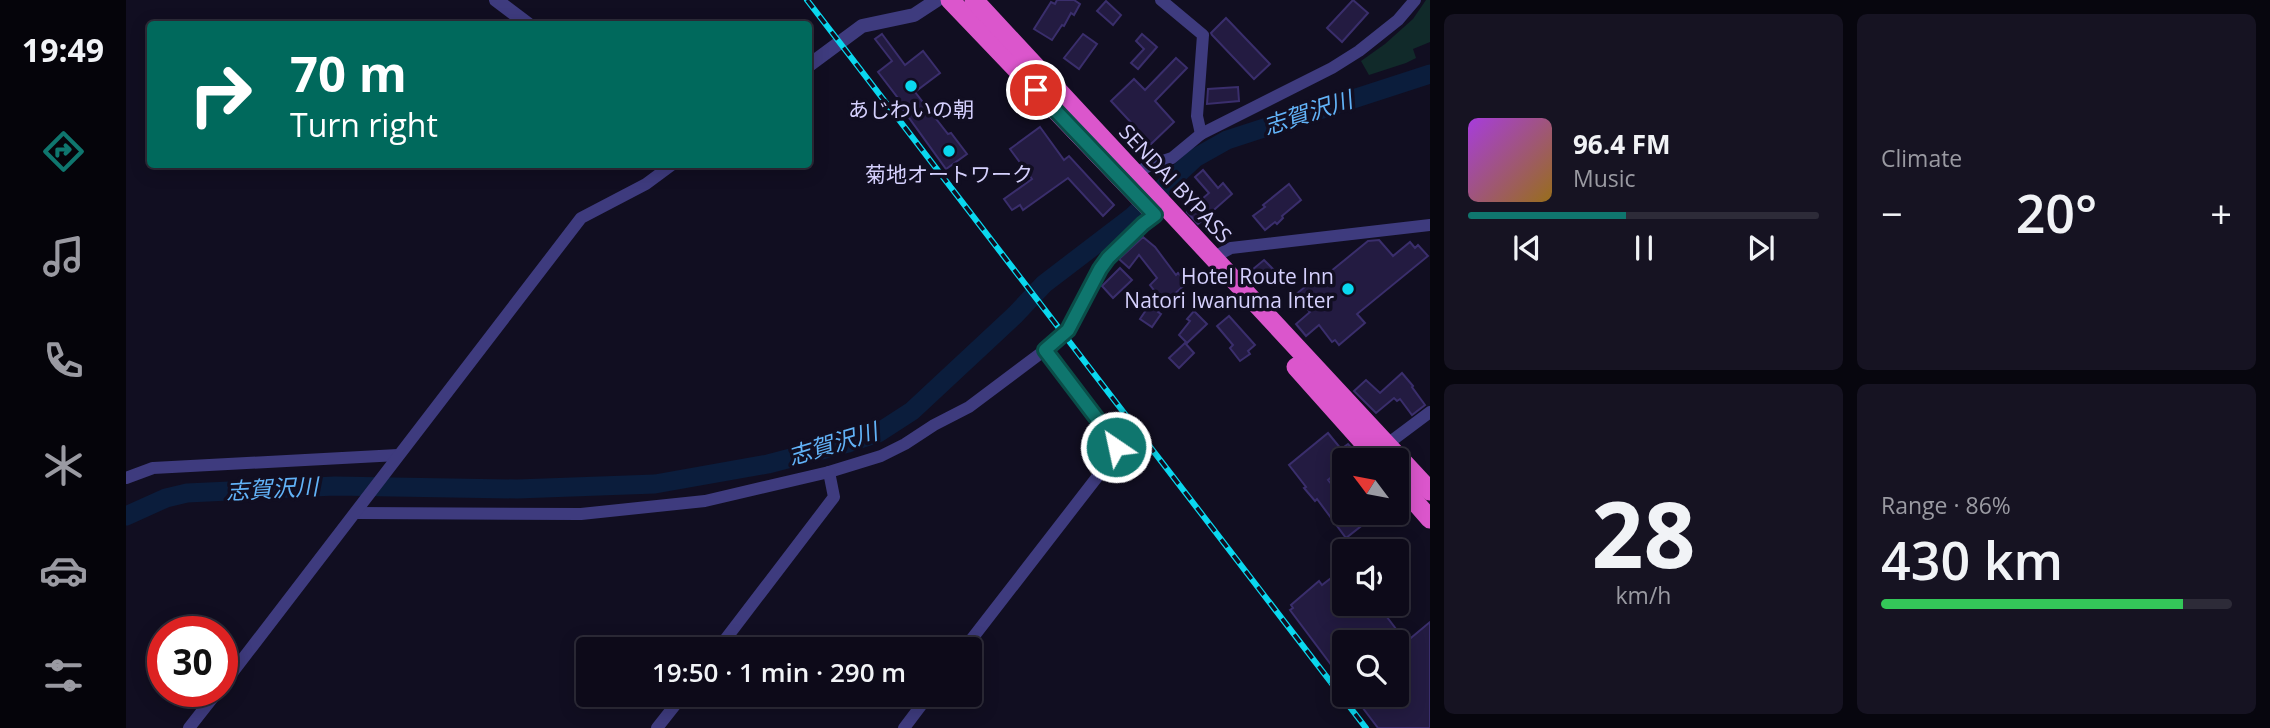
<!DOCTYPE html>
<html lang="en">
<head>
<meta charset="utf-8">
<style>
  :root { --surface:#0d0a19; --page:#161322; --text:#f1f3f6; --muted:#9a9aa2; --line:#2d2b38; --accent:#0f766e }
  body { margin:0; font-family:"Open Sans","Noto Sans JP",sans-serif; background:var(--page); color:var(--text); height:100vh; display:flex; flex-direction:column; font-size:26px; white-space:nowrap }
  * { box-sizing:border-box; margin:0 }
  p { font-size:23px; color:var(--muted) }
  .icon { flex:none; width:38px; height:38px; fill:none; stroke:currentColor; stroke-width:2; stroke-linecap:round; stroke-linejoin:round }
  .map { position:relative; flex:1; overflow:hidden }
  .drawer { display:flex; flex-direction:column; gap:14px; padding:14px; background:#07060e; width:840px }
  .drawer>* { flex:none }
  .top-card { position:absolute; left:21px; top:21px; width:665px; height:147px; border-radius:7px; box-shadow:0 4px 18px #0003,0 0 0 2px var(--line); background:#00695c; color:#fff; overflow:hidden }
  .needle { width:46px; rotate:302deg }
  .controls { position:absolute; left:1206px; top:448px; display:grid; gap:14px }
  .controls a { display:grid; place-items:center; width:77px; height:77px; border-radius:7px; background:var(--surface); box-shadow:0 4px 18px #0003,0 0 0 2px var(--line); font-size:35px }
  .speed { position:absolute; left:21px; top:616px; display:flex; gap:14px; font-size:35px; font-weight:700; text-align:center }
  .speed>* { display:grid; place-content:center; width:91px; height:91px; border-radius:50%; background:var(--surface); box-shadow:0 4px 18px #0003,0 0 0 2px var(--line); line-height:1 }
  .speed .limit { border:10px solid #d22; background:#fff; color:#111 }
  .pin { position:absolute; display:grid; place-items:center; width:60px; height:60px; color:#fff; margin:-30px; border:4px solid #fff; border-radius:50%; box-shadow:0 2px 7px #0007 }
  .me { position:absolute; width:77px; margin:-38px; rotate:326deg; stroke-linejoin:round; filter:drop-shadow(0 0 5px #0008) }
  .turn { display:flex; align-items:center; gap:24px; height:147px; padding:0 28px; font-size:32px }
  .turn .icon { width:91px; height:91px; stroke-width:2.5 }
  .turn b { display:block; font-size:49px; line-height:60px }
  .big { font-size:52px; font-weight:600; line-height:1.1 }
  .drawer .widget { flex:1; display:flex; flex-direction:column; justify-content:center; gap:10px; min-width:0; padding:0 24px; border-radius:10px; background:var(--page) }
  .drawer .dial { align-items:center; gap:0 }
  .dial b { font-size:91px; line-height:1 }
  .song { display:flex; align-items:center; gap:21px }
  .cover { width:84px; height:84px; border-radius:10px; background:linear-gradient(135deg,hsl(280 70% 55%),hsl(40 70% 35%)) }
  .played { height:7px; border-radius:4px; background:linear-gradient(90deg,var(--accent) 45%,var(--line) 45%) }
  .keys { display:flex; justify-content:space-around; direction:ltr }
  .heat { display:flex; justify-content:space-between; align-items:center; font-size:38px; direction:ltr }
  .charge { height:10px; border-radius:5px; background:linear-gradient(90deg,#34c759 86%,var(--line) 0) }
  .drawer .tiles { flex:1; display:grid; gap:14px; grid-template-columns:repeat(2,1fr) }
  .trip { position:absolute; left:450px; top:637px; width:406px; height:70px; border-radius:7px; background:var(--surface); box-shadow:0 4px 18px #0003,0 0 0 2px var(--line); font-weight:600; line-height:70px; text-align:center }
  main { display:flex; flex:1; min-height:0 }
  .tab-bar { display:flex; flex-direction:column; width:126px; justify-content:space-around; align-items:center; background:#05040a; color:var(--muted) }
  .tab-bar .icon { width:49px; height:49px }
  .tab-bar .current { color:var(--accent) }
  .tab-bar b { font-size:32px; color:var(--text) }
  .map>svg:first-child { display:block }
</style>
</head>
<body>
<main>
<nav class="tab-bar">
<b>19:49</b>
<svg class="icon current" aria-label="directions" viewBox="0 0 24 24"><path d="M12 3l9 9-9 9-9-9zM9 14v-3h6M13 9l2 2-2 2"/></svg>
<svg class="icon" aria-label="music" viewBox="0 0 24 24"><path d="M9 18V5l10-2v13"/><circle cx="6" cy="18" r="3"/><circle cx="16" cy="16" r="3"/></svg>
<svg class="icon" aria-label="phone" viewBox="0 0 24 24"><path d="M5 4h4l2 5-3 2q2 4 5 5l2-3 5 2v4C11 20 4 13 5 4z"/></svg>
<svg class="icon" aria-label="climate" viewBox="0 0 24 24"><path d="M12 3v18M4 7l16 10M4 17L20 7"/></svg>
<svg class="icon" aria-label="car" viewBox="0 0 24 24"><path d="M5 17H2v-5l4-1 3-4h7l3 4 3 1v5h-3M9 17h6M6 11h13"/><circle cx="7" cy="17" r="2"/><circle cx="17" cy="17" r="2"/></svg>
<svg class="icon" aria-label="filters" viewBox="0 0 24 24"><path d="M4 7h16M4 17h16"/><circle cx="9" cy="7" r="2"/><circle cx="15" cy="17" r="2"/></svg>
</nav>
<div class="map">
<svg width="1304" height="728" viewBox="0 0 1304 728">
  <rect width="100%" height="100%" fill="#110e21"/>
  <polygon fill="#112a2a" points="1300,0 1304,0 1304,42 1287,49 1290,58 1280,63 1243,75 1235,61 1259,44 1287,19"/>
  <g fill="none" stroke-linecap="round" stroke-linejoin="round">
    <polyline stroke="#0b1d3c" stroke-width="19" points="0,516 40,498 61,493 209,486 391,489 529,484 642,464 722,443 752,433 786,411 889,315 918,284 1007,216 1069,158 1101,140 1304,74"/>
  </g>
  <g fill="#231b41" stroke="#3a2e6c" stroke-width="2">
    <polygon points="931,0 948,0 954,4 948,15 945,13 938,26 936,25 926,40 908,29 925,2 929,4"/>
    <polygon points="1227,0 1242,13 1216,42 1201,28"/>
    <polygon points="980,1 995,15 987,25 971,11"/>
    <polygon points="1100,18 1144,64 1128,79 1086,35 1085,33"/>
    <polygon points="756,34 779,65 797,51 814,73 789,92 822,134 825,133 841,154 820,169 776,108 778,106 752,72 766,61 749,39"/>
    <polygon points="957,34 971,44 953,69 938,58"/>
    <polygon points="1016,34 1031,47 1012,69 1005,63 1018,49 1010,41"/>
    <polygon points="1050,58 1061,68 1029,101 1048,122 1025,144 985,101 1008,79 1019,90"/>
    <polygon points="1112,87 1113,101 1081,104 1082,89"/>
    <polygon points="914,127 938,160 943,156 988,205 977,216 942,178 897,210 894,205 886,210 878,199 906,179 884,149"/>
    <polygon points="1077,170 1092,188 1097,183 1106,194 1072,224 1061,212 1083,193 1069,177"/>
    <polygon points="1163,184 1175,200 1156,216 1157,218 1151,224 1149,222 1139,230 1127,216 1139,207 1137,205"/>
    <polygon points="1017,237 1029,247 1050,275 1052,273 1061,283 1038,303 1032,312 1035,314 1026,327 1014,319 1031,294 1024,285 1031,278 1013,255 1003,268 993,259"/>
    <polygon points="1253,240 1267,256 1284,242 1289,248 1292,245 1302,256 1231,314 1239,323 1213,345 1209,340 1206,342 1193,325 1180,336 1170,324 1184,312 1169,295 1185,282 1188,285 1242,241"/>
    <polygon points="1138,260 1150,272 1141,281 1139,278 1131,285 1121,274"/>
    <polygon points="994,268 1006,280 987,298 976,286"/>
    <polygon points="1068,311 1081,324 1061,343 1053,335 1064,321 1061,319"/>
    <polygon points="1103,316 1129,345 1122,351 1124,354 1114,361 1104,348 1107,345 1091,326"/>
    <polygon points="1059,343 1068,353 1053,368 1043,358"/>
    <polygon points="1276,373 1287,386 1286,387 1299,405 1286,415 1274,399 1271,401 1268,398 1250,413 1228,391 1240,380 1254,393"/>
    <polygon points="1202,433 1215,449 1222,444 1232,455 1226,460 1218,460 1218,467 1202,480 1214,495 1210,499 1218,513 1260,513 1245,523 1243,520 1220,538 1191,499 1189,501 1178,488 1180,487 1163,465"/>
    <polygon points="1218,568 1218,604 1251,604 1280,642 1304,622 1304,728 1252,728 1227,695 1270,695 1270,642 1218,642 1218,682 1164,610 1167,608 1165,605 1193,581 1196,585"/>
  </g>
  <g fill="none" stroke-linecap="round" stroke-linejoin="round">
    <g stroke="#3e3b7e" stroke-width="12">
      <polyline points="1035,0 1077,35 1071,116 1075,134"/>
      <polyline points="1009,173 1025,165 1046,158 1075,134 1206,68 1233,51 1272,20 1289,0"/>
      <polyline points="1086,258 1105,248 1304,225"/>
      <polyline points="919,350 942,330 974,269 982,258 1018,224 1029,215"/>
      <polyline points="1260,445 1304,412"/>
      <polyline points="703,472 755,456 779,444 808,425 843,407 919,350 988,441 990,447 982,463 838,649"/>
      <polyline points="0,478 27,468 272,455"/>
      <polyline points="230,513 455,514 579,501 703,472 708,497 592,649"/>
      <polyline points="96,686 455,218 520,184 547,164"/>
      <polyline points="63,728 92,691"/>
      <polyline points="531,728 557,695"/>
      <polyline points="778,728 803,695"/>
    </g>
    <g stroke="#3e3b7e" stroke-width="14">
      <polyline points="370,0 402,24"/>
      <polyline points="682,66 736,26 788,15 811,0"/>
    </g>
    <g stroke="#db56cc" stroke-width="19">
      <polyline points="824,0 1024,209"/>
      <polyline points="848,0 1304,491"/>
      <polyline points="1170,367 1253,460"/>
      <polyline points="1270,480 1304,519"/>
    </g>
    <defs>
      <polyline id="rail" points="681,0 1240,728"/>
    </defs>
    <use href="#rail" stroke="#0ad8ef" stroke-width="6"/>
    <use href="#rail" stroke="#110e21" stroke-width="3.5" stroke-dasharray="10" stroke-linecap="butt"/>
  </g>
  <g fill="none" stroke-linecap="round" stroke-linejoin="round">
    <defs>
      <polyline id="route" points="910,90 1029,215 1017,224 982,258 974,269 942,330 919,350 988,441 990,447"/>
    </defs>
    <use href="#route" stroke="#0a4d48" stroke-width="18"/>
    <use href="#route" stroke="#0f766e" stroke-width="12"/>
  </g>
  <g fill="#0ad8ef" stroke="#110e21" stroke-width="2.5">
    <circle cx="785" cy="86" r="7"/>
    <circle cx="823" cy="151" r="7"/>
    <circle cx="1222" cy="289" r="7"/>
  </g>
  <g text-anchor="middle" stroke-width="7" stroke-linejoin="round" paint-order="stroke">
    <g font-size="21" fill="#d5d0fd" stroke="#110e21">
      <text x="785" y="117">あじわいの朝</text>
      <text x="823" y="182">菊地オートワーク</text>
      <text x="1208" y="284" text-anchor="end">Hotel Route Inn<tspan x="1208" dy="24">Natori Iwanuma Inter</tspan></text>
    </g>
    <g font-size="21" fill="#d5d0fd" stroke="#110e21">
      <text transform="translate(1049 184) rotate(47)" y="7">SENDAI BYPASS</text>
    </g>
    <g font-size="23" font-style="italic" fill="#62b3f8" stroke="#110e21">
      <text transform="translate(1182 113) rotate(-18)" y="8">志賀沢川</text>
      <text transform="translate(707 444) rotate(-17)" y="8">志賀沢川</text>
      <text transform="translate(146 489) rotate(-3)" y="8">志賀沢川</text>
    </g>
  </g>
</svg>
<div class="controls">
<a><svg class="needle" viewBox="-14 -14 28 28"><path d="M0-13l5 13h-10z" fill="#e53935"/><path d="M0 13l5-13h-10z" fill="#9a9aa2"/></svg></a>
<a><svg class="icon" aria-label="sound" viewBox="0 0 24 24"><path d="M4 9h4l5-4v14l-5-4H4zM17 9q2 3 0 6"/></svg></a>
<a><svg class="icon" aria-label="search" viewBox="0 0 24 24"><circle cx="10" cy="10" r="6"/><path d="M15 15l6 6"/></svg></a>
</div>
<div class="speed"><div class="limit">30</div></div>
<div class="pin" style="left:910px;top:90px;background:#d93025"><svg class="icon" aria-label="arrive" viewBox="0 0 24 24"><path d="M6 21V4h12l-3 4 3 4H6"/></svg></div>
<svg class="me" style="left:990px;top:447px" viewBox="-20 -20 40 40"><circle r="17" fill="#0f766e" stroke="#fff" stroke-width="3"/><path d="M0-11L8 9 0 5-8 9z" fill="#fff"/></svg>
<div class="trip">19:50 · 1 min · 290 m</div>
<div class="top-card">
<div class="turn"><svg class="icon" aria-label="right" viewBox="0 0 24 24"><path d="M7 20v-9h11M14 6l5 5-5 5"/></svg><div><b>70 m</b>Turn right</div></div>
</div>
</div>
<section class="drawer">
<div class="tiles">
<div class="widget">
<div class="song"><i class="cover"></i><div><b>96.4 FM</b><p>Music</p></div></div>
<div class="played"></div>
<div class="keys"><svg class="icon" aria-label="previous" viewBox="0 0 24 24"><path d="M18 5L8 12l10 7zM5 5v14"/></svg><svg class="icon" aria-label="pause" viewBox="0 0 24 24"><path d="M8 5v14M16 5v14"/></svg><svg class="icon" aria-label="next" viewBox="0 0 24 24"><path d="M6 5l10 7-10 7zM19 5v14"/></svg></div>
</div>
<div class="widget"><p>Climate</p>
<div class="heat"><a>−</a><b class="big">20°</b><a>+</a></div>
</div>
<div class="widget dial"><b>28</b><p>km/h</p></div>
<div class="widget"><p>Range · 86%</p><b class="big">430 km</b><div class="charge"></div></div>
</div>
</section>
</main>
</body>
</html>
